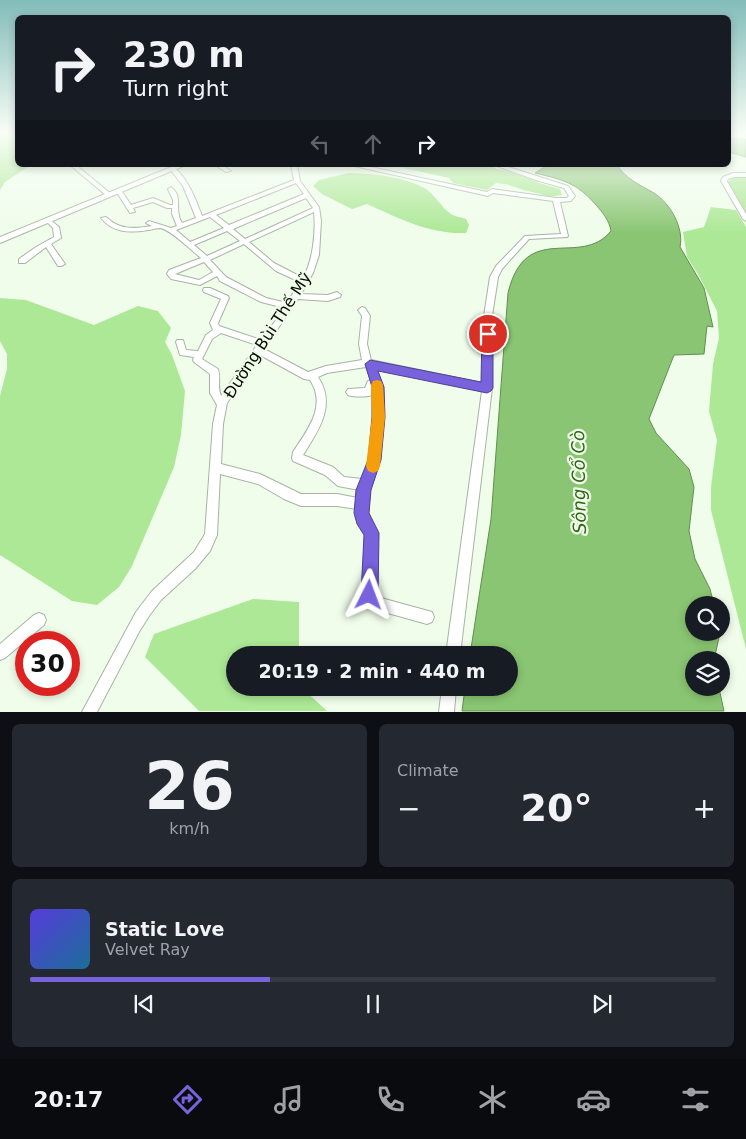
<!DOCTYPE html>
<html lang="en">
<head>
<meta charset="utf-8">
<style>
  :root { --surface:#171b24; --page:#242831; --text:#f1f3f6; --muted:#9ea1a6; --line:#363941; --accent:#7863dd }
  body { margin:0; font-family:"DejaVu Sans",sans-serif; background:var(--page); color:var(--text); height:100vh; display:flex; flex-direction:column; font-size:19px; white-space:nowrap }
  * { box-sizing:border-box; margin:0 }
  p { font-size:16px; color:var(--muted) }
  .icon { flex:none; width:28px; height:28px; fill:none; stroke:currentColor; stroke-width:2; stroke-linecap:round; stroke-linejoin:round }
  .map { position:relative; height:712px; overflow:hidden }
  .panel { display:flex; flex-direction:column; gap:12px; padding:12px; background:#0d0f14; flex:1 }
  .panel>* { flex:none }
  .top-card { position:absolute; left:15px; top:15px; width:716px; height:152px; border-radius:8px; box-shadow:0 2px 8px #0003; background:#171b24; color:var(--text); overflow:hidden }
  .tools { position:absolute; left:685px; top:596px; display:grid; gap:10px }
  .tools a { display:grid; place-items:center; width:45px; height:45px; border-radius:50%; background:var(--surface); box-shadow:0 2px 8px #0003; font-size:25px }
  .speed { position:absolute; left:15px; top:631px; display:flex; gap:10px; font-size:25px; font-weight:700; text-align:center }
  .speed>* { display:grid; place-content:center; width:65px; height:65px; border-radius:50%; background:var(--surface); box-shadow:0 2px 8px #0003; line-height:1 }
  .speed .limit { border:8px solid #d22; background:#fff; color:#111 }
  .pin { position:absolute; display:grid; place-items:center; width:42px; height:42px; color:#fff; margin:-21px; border:2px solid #fff; border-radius:50%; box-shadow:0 1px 5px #0007 }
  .me { position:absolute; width:55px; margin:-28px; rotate:3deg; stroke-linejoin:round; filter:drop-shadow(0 0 4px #0008) }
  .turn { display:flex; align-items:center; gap:18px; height:105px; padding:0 25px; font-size:22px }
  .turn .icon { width:65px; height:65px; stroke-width:2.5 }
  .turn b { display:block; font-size:35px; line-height:42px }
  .lanes { display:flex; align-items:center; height:48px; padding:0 25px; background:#0003; justify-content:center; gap:25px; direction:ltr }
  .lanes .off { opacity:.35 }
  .big { font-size:38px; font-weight:700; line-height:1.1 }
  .panel .tile { flex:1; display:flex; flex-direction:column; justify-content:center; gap:8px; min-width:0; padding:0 18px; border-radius:8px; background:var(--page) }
  .panel .dial { align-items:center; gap:0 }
  .dial b { font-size:65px; line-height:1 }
  .song { display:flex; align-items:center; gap:15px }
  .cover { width:60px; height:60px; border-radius:8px; background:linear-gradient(135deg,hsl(250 70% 55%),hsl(200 70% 35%)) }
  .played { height:5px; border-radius:2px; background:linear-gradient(90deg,var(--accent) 35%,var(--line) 35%) }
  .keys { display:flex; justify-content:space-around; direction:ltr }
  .heat { display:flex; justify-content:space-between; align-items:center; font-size:28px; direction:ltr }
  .panel .tiles { flex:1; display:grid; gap:12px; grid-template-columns:1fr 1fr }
  .tile:last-child { grid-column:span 2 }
  .trip { position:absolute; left:226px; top:646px; width:292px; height:50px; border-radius:25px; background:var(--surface); box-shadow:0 2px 8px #0003; font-weight:700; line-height:50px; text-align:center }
  .menu { display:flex; height:80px; justify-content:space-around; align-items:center; background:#090b0e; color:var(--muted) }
  .menu .icon { width:35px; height:35px }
  .menu .current { color:var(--accent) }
  .menu b { font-size:22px; color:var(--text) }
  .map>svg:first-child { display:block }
</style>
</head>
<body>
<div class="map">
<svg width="746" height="712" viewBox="0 0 746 712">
  <rect width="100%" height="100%" fill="#f0fdeb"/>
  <g fill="#ace895">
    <polygon points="0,134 17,134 18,165 31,165 5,182 0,190"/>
    <path d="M390,165H493L496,169L519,173L539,183L560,189L562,195L548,197C541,193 533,193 524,190C514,187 507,183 496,183L487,190L453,183L449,178Z"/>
    <path d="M349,173C374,174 404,176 426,189C436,196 441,207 451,214C455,217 461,217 466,219L469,225L466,233C428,234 401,219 367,204L352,209L322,194L313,186L319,180Z"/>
    <polygon points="735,177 746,177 746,212 729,183 729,181"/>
    <polygon points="711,207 736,210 746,227 746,649 711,510 711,487 717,440 709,411 713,364 719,338 717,311 698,274 687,257 683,232 704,227"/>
    <polygon points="0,298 26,300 94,325 138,306 158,311 171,328 165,342 172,355 185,391 181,435 174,467 132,566 119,587 97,605 72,601 0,555 0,396 7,369 7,354 0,341"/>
    <polygon points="253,599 299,602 299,655 235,655 235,688 302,688 327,711 199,711 145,657 154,634"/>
  </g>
  <g fill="#89c572" stroke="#638e52">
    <polygon points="729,138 746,139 746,157 729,152"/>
    <path d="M548,165H617C626,179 640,185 654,193C671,204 684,228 680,247L704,288L713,327L707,326L704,354L674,355L649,419L656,433L689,469L694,487L689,531L695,559L710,589L714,605H694V632L720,633L714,660H694V688H719L724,711H462L465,688H510V655H470L491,519L508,293C526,219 580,269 611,231C609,220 603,213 596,205C576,182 563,180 535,173Z"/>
  </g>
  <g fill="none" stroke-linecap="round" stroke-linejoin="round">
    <defs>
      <g id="minor">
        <polygon points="743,134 746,134 746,136"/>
        <polygon points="70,165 76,165 111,194 111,196 107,196"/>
        <polygon points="215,165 222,165 231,171 226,172"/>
        <path d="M291,165H297L300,181L319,207L321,221L319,255L313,273L301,294L328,295L337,292L341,295L340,297L328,301L298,299L264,349L308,372L326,366L362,360L359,344L362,316L358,310L362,307L365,308L370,316L367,344L371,360L482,383L484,316L490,277L496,266L525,236L561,234L553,201L493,193L488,196L350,165H361L487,192L492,189L556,198H567L569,196L564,188L539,181L494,165H502L568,186L575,196L571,201L560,202L568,236L567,237L529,239L502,269L498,277L492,316V388L460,655H446L482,391L376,368L383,387L384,417L380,460L370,490L368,513V517L377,533L376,592L381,598L432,612L434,617L432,622L427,624L377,610C370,607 365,602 363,595L365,534L356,518L357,509L337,506H301L284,499L258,484L220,474L217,535L210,551L195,569L161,600L149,616L139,632L97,712H82L136,612L152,591L194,552L205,534L213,424L217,405L210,393V374L194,362L193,360L194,357L180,355L176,342L177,340H183L186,350L198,351L206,335L213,330L210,323L221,299L204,292L203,290L204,288H210L228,296L229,298L218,323L219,326L261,340L285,308L261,302L220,281L217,276L200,285L171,279L167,274L169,270L201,258C192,251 170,229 160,228C156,228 151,230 148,230C130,233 113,233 101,218L106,217C119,230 134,229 152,226L146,223L149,221L171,228L177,226L172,214V208H167L153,202L133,208L135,212L130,213L116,191L121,190L131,205L153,198L170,205H173V200L168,189L171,187C182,196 176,204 179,215C179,218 181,221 182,223L196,218L183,186L170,169L171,168H175C189,181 195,198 202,216L294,180ZM296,183L304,194L229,225L216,215ZM306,198L313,208L245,239L233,229ZM314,212C316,233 313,260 303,278L274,263L249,242ZM210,217L224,228L190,242L176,230ZM227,231L240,241L207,256L194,245ZM244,244L276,271L300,282L287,303L266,298L226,277L210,260ZM204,262L213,272L199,280L175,274ZM221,333L257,345L221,396C217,387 221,378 218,369L202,359L212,339ZM260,355L304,379L310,380C327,406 308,429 293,452L292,458L293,461L325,475L338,486L359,490L358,498L337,494H301L260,474L221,464L223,424L227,403ZM366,367L371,380L368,381L365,388L348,389L346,392L348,395C354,397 366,397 372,395L373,392L374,417L370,460L362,479L344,477L333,467L303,455C318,431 337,405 318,377L327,373Z"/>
        <polygon points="746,173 746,177 734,177 728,179 727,181 746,214 746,221 743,219 721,181 723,177 733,173"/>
        <polygon points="48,218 59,227 61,238 51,244 65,264 61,266 58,266 46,247 25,263 19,263 19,259 36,247 54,237 53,228 45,220"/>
        <polygon points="39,613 44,615 46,620 44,625 5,658 0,660 0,644 34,615"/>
        <polygon points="442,688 456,688 454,712 439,712"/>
      </g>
      <polygon id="major" points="176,165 186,165 0,243 0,237"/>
    </defs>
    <use href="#minor" stroke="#a7b4a3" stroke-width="2"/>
    <use href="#major" stroke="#a7b4a3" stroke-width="2"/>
    <use href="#minor" fill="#fff" fill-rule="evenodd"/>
    <use href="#major" fill="#fff" fill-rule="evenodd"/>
  </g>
  <linearGradient id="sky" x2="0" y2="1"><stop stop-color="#82bbb9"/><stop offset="0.57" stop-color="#f8fef6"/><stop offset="1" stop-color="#f8fef6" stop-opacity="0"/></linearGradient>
  <rect width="746" height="234" fill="url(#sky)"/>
  <polygon fill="#7863dd" stroke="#4e4090" points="488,330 493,334 493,388 491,391 487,393 378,371 384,387 385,417 381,460 371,490 369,513 379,533 378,595 375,601 369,604 363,601 361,595 364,535 357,524 354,513 356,490 368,460 372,417 372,387 365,364 370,360 481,382 482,334"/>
  <polygon fill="#f59e0b" points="377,380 381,381 383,385 385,417 380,466 378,471 373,473 368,471 366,466 372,417 371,385 373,381"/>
  <g text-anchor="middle" stroke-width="4.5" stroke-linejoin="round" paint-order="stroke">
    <g font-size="16" fill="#090d07" stroke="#f0fdeb">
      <text transform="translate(267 335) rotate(-57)" y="6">Đường Bùi Thế Mỹ</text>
    </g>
    <g font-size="18" font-style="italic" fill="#306713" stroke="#f0fdeb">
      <text transform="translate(579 482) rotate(-91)" y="6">Sông Cổ Cò</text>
    </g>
  </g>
</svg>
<div class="tools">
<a><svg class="icon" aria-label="search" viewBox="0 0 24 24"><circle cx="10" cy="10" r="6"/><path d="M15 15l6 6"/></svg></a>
<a><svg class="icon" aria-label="layers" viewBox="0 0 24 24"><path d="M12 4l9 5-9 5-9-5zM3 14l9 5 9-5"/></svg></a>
</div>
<div class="speed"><div class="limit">30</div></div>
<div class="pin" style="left:488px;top:334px;background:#d93025"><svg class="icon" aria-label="arrive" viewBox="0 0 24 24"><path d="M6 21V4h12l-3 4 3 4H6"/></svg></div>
<svg class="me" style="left:369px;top:595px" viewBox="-20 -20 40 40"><path d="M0-17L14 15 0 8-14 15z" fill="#7863dd" stroke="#fff" stroke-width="4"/></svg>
<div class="trip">20:19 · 2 min · 440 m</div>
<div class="top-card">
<div class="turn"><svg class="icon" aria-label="right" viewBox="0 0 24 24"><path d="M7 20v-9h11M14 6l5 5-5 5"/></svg><div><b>230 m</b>Turn right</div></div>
<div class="lanes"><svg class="icon off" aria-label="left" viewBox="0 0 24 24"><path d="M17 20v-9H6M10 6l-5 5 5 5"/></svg><svg class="icon off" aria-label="ahead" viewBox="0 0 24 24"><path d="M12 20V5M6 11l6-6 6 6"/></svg><svg class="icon" aria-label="right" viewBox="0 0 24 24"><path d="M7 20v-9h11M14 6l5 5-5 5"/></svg></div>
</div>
</div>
<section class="panel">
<div class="tiles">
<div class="tile dial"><b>26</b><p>km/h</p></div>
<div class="tile"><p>Climate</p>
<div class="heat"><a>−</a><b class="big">20°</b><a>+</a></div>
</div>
<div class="tile">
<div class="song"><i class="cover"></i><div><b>Static Love</b><p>Velvet Ray</p></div></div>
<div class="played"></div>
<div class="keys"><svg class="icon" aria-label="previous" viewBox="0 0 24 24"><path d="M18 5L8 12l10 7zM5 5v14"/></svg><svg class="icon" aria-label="pause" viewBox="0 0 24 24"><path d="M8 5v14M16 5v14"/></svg><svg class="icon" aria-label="next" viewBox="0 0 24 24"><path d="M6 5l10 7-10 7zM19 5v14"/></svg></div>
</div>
</div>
</section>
<nav class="menu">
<b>20:17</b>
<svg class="icon current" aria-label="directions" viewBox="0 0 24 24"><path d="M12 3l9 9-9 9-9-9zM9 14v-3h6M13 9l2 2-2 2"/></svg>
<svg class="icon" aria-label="music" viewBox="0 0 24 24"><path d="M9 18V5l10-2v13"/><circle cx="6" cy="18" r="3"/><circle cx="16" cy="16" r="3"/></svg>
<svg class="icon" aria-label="phone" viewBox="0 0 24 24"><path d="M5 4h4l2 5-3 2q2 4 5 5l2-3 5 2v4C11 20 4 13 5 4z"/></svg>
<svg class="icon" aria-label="climate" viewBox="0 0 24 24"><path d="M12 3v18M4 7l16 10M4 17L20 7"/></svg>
<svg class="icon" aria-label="car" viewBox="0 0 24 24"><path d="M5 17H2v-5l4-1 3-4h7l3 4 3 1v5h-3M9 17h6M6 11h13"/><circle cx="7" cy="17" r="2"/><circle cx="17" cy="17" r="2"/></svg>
<svg class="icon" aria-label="filters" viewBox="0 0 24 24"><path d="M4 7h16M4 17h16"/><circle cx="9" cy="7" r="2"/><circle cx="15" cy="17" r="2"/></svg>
</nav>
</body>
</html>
